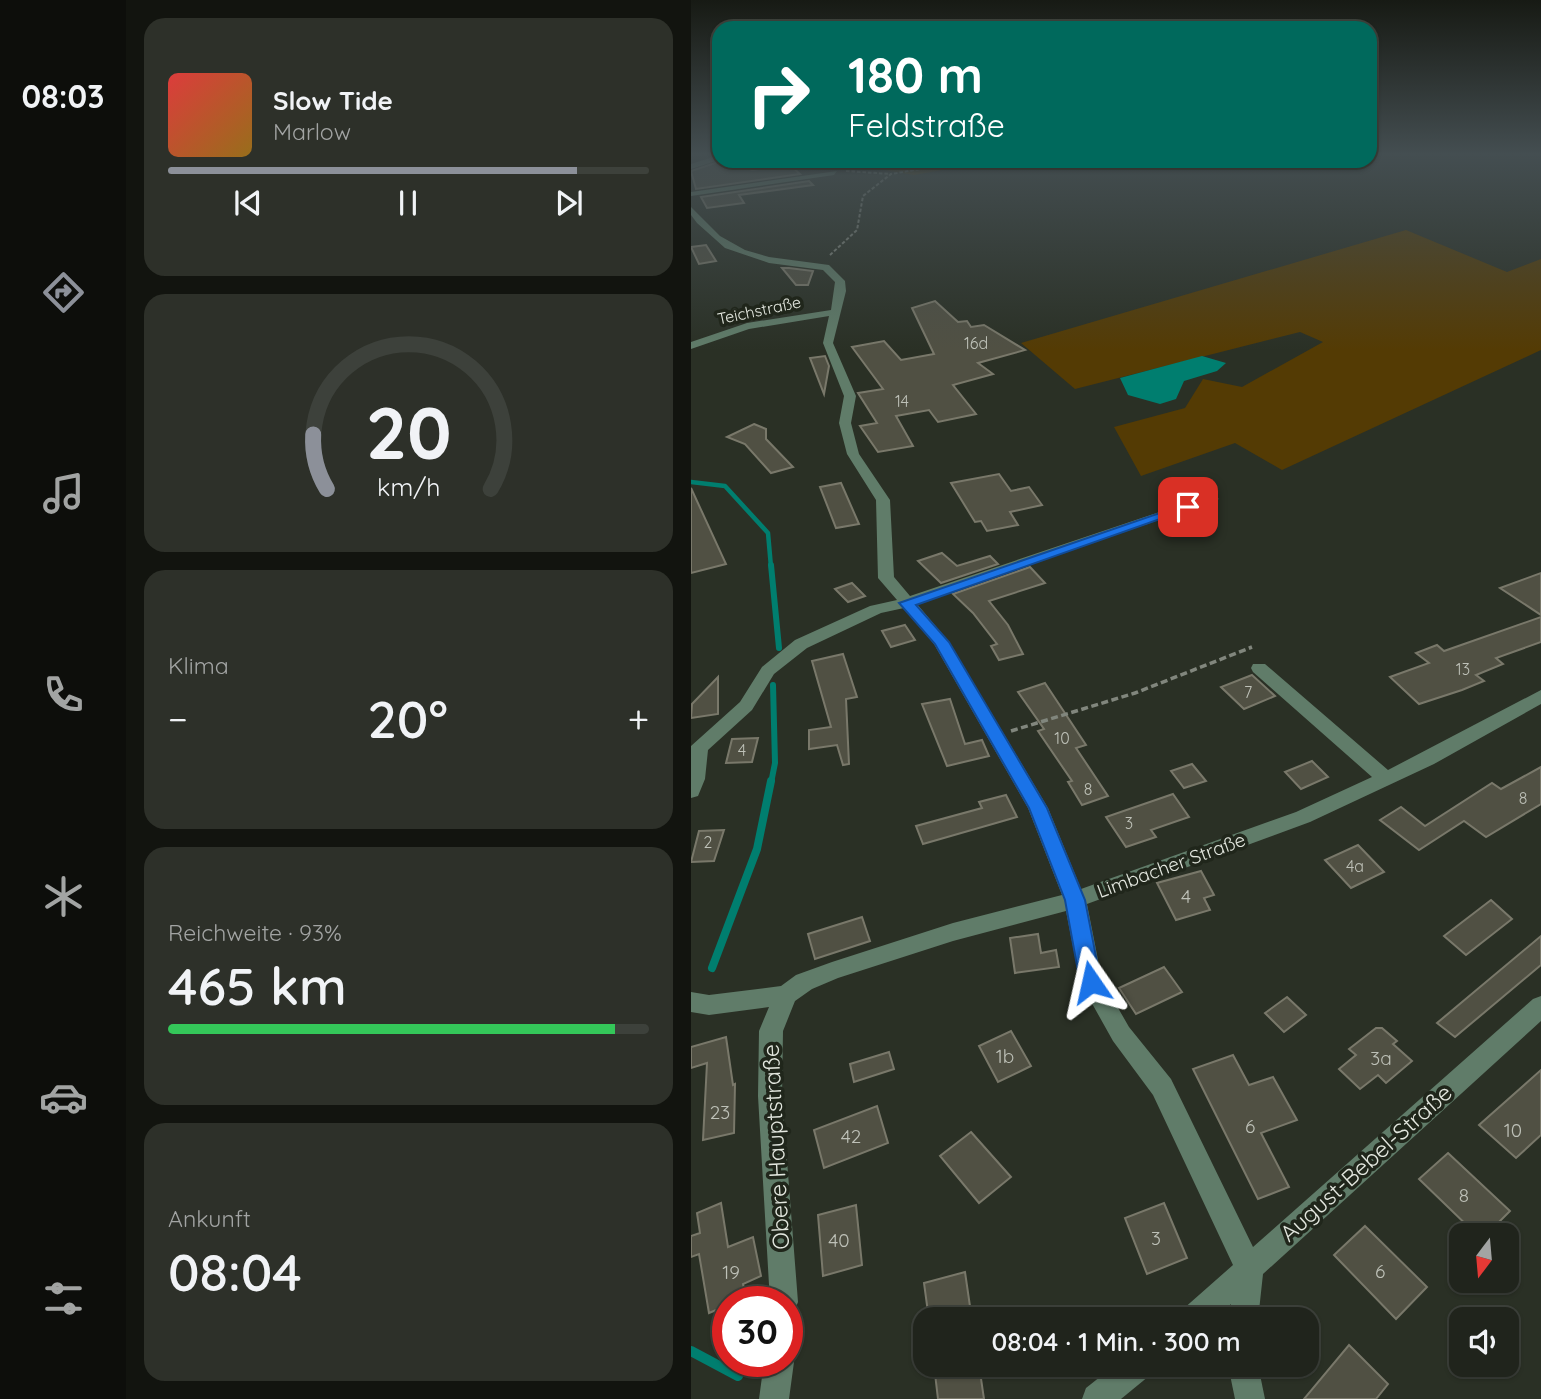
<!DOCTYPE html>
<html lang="de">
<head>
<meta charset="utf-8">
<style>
  :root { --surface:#20241c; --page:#2d3029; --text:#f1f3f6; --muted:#a2a4a3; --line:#3d413b; --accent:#8c9099 }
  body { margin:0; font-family:Quicksand,sans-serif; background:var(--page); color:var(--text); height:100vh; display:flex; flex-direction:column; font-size:26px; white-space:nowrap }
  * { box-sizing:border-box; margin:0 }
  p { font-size:23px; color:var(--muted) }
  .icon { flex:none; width:38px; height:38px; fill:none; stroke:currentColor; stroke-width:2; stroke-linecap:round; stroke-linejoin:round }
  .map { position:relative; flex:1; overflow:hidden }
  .drawer { display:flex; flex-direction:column; gap:18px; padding:18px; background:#12140f; width:565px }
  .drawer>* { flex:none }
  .top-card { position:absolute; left:21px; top:21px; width:665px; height:147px; border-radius:21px; box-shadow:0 2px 5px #0004,0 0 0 2px var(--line); background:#00695c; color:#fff; overflow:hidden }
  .needle { width:46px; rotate:196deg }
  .controls { position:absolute; left:758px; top:1223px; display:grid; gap:14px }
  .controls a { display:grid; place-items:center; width:70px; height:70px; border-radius:14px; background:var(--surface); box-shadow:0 2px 5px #0004,0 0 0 2px var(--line); font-size:35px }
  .speed { position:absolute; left:21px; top:1286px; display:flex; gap:14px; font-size:35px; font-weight:700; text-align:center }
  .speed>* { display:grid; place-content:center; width:91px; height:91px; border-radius:50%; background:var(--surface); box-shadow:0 2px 5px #0004,0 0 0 2px var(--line); line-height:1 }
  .speed .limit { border:10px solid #d22; background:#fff; color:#111 }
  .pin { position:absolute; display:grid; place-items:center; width:60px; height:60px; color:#fff; margin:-30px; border-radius:14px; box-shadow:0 4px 10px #0006 }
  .me { position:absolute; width:77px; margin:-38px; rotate:349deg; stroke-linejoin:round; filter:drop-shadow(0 0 5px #0008) }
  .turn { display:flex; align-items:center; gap:24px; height:147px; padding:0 21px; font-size:32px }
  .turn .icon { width:91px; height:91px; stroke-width:2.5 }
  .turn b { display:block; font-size:49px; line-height:60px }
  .big { font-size:52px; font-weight:600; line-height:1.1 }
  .drawer .tile { flex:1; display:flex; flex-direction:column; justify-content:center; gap:10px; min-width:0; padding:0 24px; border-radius:21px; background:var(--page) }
  .drawer .dial { align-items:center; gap:0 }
  .dial svg { height:182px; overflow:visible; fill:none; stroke:var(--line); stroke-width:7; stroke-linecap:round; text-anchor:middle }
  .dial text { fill:var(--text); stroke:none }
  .song { display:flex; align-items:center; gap:21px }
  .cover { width:84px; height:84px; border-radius:10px; background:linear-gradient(135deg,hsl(0 70% 55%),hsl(40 70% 35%)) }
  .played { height:7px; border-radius:4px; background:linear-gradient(90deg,var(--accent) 85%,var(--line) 85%) }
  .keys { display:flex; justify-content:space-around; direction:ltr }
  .heat { display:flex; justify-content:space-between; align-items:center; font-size:38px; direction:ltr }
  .charge { height:10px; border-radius:5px; background:linear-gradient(90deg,#34c759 93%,var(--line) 0) }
  .trip { position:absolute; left:222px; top:1307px; width:406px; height:70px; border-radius:21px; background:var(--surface); box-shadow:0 2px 5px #0004,0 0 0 2px var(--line); font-weight:600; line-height:70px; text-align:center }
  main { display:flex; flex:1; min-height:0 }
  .menu { display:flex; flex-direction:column; width:126px; justify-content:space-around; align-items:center; background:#0d0e0b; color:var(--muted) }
  .menu .icon { width:49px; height:49px }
  .menu .active { color:var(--accent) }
  .menu b { font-size:32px; color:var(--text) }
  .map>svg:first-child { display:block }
</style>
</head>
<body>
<main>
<nav class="menu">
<b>08:03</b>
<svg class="icon active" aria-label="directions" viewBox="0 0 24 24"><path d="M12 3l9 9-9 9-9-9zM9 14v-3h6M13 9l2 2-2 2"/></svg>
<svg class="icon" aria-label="music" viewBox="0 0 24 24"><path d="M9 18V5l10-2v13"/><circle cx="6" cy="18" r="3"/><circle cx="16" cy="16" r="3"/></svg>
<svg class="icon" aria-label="phone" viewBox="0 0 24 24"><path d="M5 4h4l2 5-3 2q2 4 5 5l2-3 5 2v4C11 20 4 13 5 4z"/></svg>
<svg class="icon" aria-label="climate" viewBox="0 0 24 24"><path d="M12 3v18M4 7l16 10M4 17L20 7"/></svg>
<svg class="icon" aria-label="car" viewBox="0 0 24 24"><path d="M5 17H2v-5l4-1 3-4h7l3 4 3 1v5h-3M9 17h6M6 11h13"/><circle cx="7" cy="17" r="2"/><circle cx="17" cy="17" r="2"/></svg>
<svg class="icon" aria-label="filters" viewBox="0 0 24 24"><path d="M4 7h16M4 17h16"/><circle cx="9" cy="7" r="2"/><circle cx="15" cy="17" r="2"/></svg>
</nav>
<section class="drawer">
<div class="tile">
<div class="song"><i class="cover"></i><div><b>Slow Tide</b><p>Marlow</p></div></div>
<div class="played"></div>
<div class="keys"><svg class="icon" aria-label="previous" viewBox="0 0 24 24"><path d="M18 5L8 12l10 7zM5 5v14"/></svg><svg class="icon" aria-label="pause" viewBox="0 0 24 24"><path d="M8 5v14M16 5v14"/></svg><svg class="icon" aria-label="next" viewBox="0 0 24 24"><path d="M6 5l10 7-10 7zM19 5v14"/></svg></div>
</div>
<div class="tile dial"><svg viewBox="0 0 100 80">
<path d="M14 69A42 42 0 1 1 86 69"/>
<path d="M14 69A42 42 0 0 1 8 45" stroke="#8c9099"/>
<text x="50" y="56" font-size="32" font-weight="700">20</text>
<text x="50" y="72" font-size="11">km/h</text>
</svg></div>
<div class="tile"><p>Klima</p>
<div class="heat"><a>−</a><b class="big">20°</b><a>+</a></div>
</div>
<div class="tile"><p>Reichweite · 93%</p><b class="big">465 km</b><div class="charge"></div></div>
<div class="tile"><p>Ankunft</p><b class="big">08:04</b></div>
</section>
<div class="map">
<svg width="850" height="1399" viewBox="0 0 850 1399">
  <rect width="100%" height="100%" fill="#2a3025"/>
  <g fill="#543b04">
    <polygon points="160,161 302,161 223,175 156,164"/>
    <polygon points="715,230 816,272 850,259 850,350 591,470 544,443 450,476 423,427 494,408 512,379 551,387 632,342 609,332 384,389 330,343"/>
  </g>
  <polygon fill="#007e6f" points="511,356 535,363 526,371 493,381 485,399 469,404 437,395 429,378"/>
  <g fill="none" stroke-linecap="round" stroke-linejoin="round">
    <polyline stroke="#007e6f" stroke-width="4.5" points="0,482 34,486 77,533 80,567"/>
    <g stroke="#007e6f" stroke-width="6">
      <polyline points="80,565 88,648"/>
      <polyline points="80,783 84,763 82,685"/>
    </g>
    <polyline stroke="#007e6f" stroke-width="8" points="21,968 66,849 80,781"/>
    <polyline stroke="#007e6f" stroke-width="10" points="0,1351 47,1376"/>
  </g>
  <g fill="#505043" stroke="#79786a" stroke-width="2">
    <polygon points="30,161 45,163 61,170 99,165 109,174 5,189 0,171"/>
    <polygon points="118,181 122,185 48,195 53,203 16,208 10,197"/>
    <polygon points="15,245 25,261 8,264 0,247"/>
    <polygon points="91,268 98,268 122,271 117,285 105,285"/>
    <polygon points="244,301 267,322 276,321 280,327 293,325 334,350 287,363 302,374 262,385 285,414 247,422 238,410 205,416 222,446 187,452 169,426 186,423 167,393 192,389 161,347 193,341 210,360 243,354 221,308"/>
    <polygon points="134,356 138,366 133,394 119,358"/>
    <polygon points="63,424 75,429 75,439 102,467 80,473 54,444 36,437"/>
    <polygon points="308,474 320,491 338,487 351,505 319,512 327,525 296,531 290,521 284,522 260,483"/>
    <polygon points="150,483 168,524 145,528 129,487"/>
    <polygon points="0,488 35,564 0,573"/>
    <polygon points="251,553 266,566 299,556 307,564 250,583 227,561"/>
    <polygon points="339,567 354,583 298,601 317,625 332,654 308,660 300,646 306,644 282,613 262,594"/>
    <polygon points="850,573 850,615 809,588"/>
    <polygon points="161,583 174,596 157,602 144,589"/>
    <polygon points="850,617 850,642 805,658 812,664 785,675 793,681 771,690 728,704 699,677 738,663 725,653 746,645 753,651"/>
    <polygon points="214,625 224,640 200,647 191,631"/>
    <polygon points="152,654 166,697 155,699 158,764 152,765 146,745 118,749 118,730 140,727 121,661"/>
    <polygon points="561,675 584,696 553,709 530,687"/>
    <polygon points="27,677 27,714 0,718 1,704"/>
    <polygon points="354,683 395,745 385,748 417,796 391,805 377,782 381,781 347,731 353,729 327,692"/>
    <polygon points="259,699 274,744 291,740 298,756 256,766 231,704"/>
    <polygon points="67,738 61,762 35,763 41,739"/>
    <polygon points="621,761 637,777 610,789 594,772"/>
    <polygon points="501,764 515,781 493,788 480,771"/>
    <polygon points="850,767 850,804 795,837 773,821 728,850 689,820 710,807 734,826 801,783 810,789"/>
    <polygon points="482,794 498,817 460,830 465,837 435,847 415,817"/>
    <polygon points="315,795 326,817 232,844 225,826 291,808 288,802"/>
    <polygon points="33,830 23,861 0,862 8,831"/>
    <polygon points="667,845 693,872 660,888 634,860"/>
    <polygon points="510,871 523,895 513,898 519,910 485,920 466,883"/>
    <polygon points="800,900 821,919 775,955 753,936"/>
    <polygon points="171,917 179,941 124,959 117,934"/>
    <polygon points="347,934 350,953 365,950 368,967 324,973 319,938"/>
    <polygon points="850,936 850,965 764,1037 746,1023"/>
    <polygon points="473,967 491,992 445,1014 428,988"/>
    <polygon points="596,997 615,1015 593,1032 574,1013"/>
    <polygon points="685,1028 691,1028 706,1041 702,1044 721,1061 695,1083 687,1075 669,1089 648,1069 665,1055 658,1049"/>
    <polygon points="320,1031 340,1066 307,1082 288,1046"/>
    <polygon points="35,1037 42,1085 44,1084 43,1133 12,1140 16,1063 0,1068 0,1047"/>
    <polygon points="198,1052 203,1069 163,1082 159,1064"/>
    <polygon points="542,1055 558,1085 582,1077 606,1120 570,1133 598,1187 567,1199 502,1069"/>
    <polygon points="850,1070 850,1135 825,1158 788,1125"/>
    <polygon points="186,1106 197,1143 133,1168 123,1130"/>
    <polygon points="280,1132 320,1177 288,1203 249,1156"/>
    <polygon points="757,1153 819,1211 794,1236 787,1236 728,1179"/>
    <polygon points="30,1203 37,1247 62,1237 70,1276 52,1284 55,1298 37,1302 37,1305 18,1313 8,1254 0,1257 0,1236 9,1233 6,1213"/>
    <polygon points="473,1203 496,1258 456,1274 434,1218"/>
    <polygon points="165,1205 171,1265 132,1276 127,1215"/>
    <polygon points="674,1226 736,1287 705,1319 643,1255"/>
    <polygon points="274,1272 281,1320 238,1320 233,1283"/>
    <polygon points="658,1345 697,1384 685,1399 613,1399"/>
    <polygon points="243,1365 288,1365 293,1399 247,1399"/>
  </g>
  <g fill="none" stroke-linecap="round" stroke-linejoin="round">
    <g stroke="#81867d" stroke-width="2" stroke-dasharray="3.5 2" stroke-linecap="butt">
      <polyline points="155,171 200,174"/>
      <polyline points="139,255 166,230 172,196 200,174 276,161"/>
    </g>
    <polyline stroke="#81867d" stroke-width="3.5" stroke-dasharray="7 3.5" stroke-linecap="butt" points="320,731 444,693 561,647"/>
    <g fill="#607c69" fill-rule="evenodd">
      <polygon points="18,154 26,154 28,160 0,169 0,164 22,157"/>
      <polygon points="146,171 143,175 0,196 0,192"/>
      <polygon points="0,207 29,236 54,250 78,257 138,265 154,281 155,291 142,343 165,396 160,423 168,454 199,500 203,577 219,596 516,496 521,495 528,499 226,604 258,642 357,808 390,889 605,812 681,777 562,672 560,668 562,664 574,664 697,770 850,690 850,704 743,764 619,822 396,904 411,980 438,1027 480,1079 562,1247 842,999 850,996 850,1021 572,1274 567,1320 538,1320 540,1304 523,1320 487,1320 491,1310 542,1265 462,1095 422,1041 389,982 375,911 262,941 147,978 121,989 104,1001 92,1031 91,1096 107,1302 103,1312 96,1315 96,1302 79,1302 67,1096 68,1031 78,1007 18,1015 0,1012 0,992 18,995 90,986 105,975 141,962 262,923 371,895 337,808 243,644 213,608 190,613 116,648 83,674 61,710 17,750 14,779 7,796 0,798 0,746 49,702 71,667 104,640 179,606 206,600 187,578 185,500 156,454 148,423 153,396 132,343 138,316 58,329 0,349 0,342 56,323 140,310 144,282 132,270 78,263 34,248 6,223 0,215"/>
      <polygon points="96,1351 103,1362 98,1399 68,1399 73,1362 96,1362"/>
      <polygon points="424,1365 462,1365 458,1376 430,1399 391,1399 395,1388"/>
      <polygon points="537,1365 567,1365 574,1399 544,1399"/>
    </g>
  </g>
  <linearGradient id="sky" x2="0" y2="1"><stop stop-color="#171a14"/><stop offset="0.44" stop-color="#444e51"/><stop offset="1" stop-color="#444e51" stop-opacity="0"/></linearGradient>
  <rect width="850" height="350" fill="url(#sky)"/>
  <polygon fill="#1a73e8" stroke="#114b97" stroke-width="2" points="492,505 503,507 225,605 258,642 356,808 394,900 410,982 407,988 400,991 392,988 389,982 374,900 338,808 244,644 208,603"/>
  <g text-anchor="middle" stroke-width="7" stroke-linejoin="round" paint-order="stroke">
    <g font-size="16" fill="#e3e7df" stroke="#20261b">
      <text transform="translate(68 310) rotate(-12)" y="6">Teichstraße</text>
    </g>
    <g font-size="16" fill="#bec1b8">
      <text x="285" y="349">16d</text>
      <text x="211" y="407">14</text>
      <text x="772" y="675">13</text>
      <text x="557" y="698">7</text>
      <text x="371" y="744">10</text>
      <text x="51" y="756">4</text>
      <text x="397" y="795">8</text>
      <text x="832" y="804">8</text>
      <text x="438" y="829">3</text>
      <text x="17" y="848">2</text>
      <text x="664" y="872">4a</text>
    </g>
    <g font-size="19" fill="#e3e7df" stroke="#20261b">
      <text transform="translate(480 865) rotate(-20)" y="7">Limbacher Straße</text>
    </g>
    <g font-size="19" fill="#bec1b8">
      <text x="495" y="903">4</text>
      <text x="314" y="1063">1b</text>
      <text x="690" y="1065">3a</text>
      <text x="29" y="1119">23</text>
      <text x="559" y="1133">6</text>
      <text x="822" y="1137">10</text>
      <text x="160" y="1143">42</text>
      <text x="773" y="1202">8</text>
      <text x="465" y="1245">3</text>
      <text x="148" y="1247">40</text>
      <text x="689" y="1278">6</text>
      <text x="40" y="1279">19</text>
    </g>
    <g font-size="23" fill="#e3e7df" stroke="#20261b">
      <text transform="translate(85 1147) rotate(-93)" y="8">Obere Hauptstraße</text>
      <text transform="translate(675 1163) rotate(-42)" y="8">August-Bebel-Straße</text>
    </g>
  </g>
</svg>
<div class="controls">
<a><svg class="needle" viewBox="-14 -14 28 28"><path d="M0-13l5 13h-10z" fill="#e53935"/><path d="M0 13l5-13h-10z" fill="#a2a4a3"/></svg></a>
<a><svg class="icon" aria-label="sound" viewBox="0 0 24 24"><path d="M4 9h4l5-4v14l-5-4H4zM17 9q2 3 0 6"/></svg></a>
</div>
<div class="speed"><div class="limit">30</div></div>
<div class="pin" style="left:497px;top:507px;background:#d93025"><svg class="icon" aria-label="arrive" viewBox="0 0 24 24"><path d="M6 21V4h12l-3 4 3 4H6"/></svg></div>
<svg class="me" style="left:400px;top:982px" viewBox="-20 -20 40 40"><path d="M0-17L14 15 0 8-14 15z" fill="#1a73e8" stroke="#fff" stroke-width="4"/></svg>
<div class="trip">08:04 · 1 Min. · 300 m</div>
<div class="top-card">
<div class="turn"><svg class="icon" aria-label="right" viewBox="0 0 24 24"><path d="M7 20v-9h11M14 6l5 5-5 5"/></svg><div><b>180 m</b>Feldstraße</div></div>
</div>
</div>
</main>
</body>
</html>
